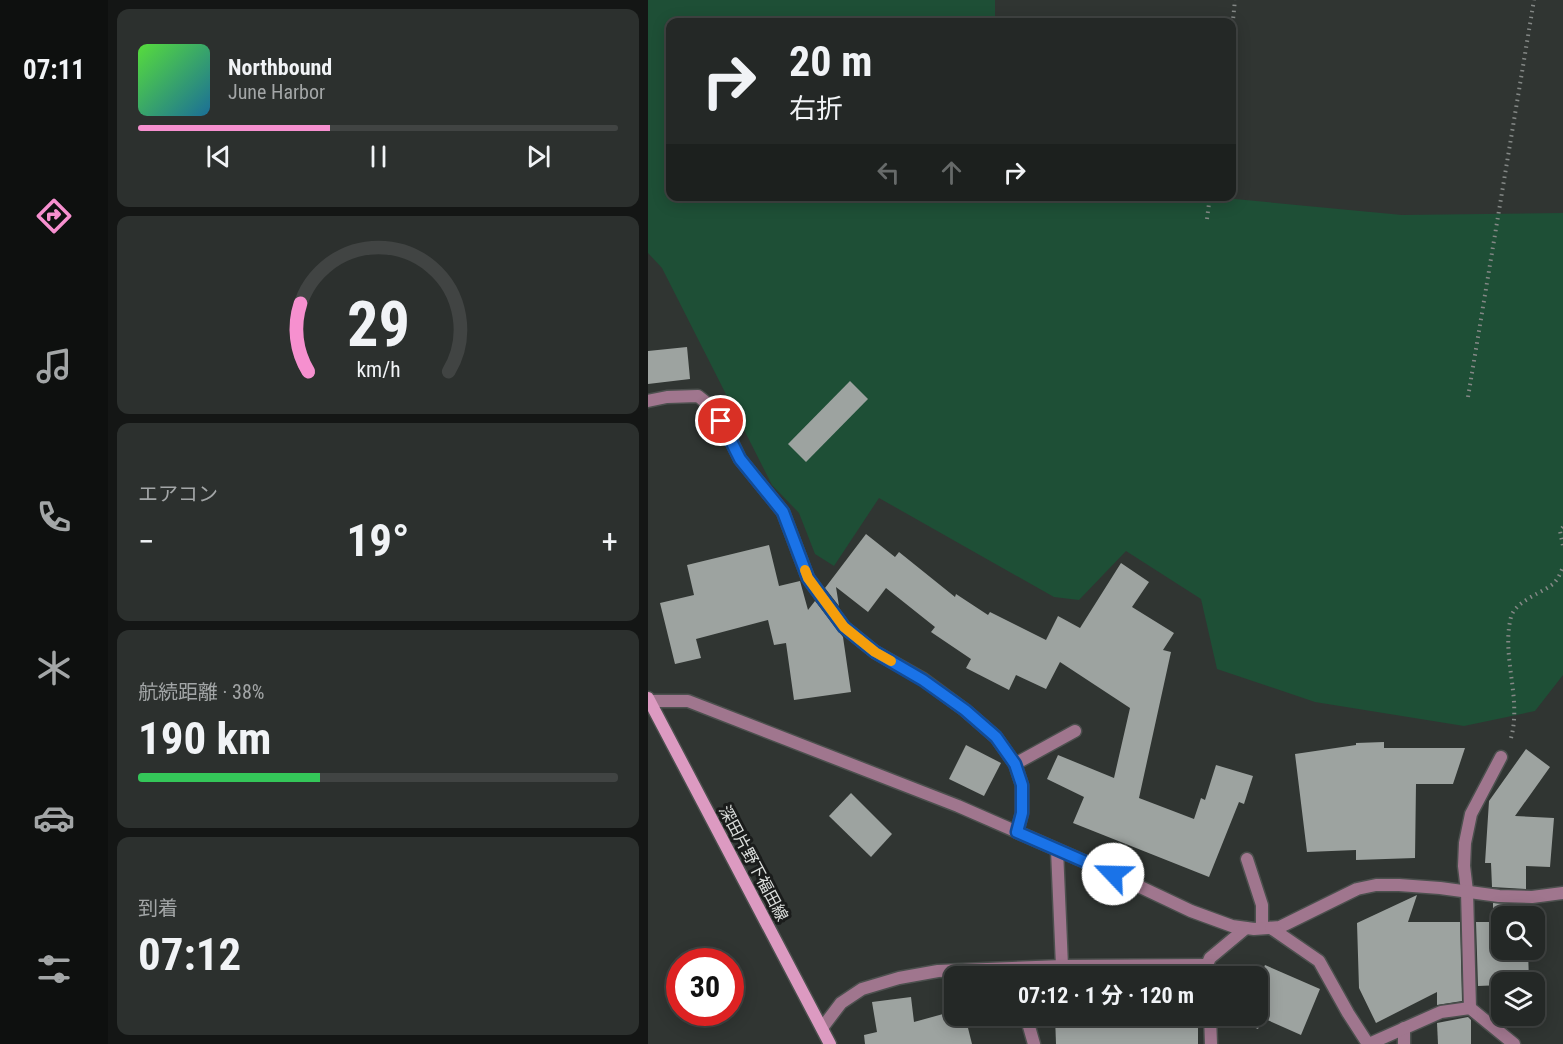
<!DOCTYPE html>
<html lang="ja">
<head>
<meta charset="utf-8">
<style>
  :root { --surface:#242826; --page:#2c302e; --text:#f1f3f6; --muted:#a3a6a7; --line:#414443; --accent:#f690cf }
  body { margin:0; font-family:"Roboto Condensed","Noto Sans JP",sans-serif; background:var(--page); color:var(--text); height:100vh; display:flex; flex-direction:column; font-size:22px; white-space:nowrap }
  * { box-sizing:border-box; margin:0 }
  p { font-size:20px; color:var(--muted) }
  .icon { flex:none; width:33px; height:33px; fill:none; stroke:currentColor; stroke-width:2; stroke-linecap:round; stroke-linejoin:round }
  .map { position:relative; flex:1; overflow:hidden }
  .panel { display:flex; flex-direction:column; gap:9px; padding:9px; background:#141615; width:540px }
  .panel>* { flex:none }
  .top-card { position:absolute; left:18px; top:18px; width:570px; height:183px; border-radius:12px; box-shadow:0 3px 15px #0003,0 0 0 2px var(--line); background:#242826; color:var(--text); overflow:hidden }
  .buttons { position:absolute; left:843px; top:906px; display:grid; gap:12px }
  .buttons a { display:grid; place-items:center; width:54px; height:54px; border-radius:12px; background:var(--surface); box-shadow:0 3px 15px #0003,0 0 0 2px var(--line); font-size:30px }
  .speed { position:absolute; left:18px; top:948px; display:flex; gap:12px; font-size:30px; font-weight:700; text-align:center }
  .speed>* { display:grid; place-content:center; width:78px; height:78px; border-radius:50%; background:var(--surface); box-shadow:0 3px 15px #0003,0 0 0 2px var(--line); line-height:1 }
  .speed .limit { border:9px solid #d22; background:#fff; color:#111 }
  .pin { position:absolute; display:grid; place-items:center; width:51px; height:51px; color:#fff; margin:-26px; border:3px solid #fff; border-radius:50%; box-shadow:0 2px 6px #0007 }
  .me { position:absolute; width:66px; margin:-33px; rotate:294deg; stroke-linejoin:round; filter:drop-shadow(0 0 4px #0008) }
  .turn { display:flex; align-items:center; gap:21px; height:126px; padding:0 24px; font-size:27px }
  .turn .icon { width:78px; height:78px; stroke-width:2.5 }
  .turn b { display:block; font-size:42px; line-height:51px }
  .lanes { display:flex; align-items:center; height:57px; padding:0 24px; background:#0003; justify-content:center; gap:30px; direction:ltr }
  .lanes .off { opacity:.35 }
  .big { font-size:45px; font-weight:700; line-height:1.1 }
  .panel .widget { flex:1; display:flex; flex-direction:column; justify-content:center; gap:9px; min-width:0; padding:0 21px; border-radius:12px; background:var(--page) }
  .panel .dial { align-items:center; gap:0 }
  .dial svg { height:156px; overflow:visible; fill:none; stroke:var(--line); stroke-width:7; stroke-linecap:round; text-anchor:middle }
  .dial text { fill:var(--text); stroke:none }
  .song { display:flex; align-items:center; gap:18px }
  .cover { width:72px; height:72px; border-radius:9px; background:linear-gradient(135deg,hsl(110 70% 55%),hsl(200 70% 35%)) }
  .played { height:6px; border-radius:3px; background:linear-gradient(90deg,var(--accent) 40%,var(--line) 40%) }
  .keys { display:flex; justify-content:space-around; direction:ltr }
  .heat { display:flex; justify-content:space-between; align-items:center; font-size:33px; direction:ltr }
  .charge { height:9px; border-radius:4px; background:linear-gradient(90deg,#34c759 38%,var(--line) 0) }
  .trip { position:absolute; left:296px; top:966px; width:324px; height:60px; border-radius:12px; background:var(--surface); box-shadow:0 3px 15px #0003,0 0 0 2px var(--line); font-weight:700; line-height:60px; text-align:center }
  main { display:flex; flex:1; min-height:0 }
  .tab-bar { display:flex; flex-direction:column; width:108px; justify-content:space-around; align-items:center; background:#0e100f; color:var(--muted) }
  .tab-bar .icon { width:42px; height:42px }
  .tab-bar .selected { color:var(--accent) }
  .tab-bar b { font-size:27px; color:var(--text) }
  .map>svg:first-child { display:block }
</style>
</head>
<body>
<main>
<nav class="tab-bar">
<b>07:11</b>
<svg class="icon selected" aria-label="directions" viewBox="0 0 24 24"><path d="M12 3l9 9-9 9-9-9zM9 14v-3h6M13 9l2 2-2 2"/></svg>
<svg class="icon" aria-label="music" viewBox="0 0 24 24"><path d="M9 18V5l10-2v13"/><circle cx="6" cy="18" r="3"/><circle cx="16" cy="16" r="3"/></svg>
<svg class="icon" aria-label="phone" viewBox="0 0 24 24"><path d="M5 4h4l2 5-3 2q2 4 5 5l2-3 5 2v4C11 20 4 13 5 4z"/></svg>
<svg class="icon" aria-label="climate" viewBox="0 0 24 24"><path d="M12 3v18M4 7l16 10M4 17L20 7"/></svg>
<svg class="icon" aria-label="car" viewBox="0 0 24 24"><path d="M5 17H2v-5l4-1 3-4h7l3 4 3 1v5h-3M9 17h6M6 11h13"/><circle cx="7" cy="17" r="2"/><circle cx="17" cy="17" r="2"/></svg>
<svg class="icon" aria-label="filters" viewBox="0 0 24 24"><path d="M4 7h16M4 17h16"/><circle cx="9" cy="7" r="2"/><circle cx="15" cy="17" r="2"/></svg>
</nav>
<section class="panel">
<div class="widget">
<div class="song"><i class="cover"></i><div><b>Northbound</b><p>June Harbor</p></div></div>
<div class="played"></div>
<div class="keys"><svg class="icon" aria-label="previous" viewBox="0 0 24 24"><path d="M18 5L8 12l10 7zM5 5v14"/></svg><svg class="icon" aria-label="pause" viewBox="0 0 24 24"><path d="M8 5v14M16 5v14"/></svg><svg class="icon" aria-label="next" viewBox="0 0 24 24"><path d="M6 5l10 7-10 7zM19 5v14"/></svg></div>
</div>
<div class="widget dial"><svg viewBox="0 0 100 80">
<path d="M14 69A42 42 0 1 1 86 69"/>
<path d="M14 69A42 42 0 0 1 10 34" stroke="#f690cf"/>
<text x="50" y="56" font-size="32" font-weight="700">29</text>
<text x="50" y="72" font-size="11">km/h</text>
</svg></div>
<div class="widget"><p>エアコン</p>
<div class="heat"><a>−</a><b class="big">19°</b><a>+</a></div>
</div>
<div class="widget"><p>航続距離 · 38%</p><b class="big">190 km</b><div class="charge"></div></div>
<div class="widget"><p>到着</p><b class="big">07:12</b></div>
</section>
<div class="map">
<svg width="915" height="1044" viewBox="0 0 915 1044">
  <rect width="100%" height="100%" fill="#303532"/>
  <polygon fill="#1e4f36" points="0,0 347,0 347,22 22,22 22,196 555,196 754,215 915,213 915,675 887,711 816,726 667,702 569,669 553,599 478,551 431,600 406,597 231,498 186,566 167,554 151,513 124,485 14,268 0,253"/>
  <g fill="#9da3a0">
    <polygon points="39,347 42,379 0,384 0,351"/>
    <polygon points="202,381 220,399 158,462 140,444"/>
    <polygon points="218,534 247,557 251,552 307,597 308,594 340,615 342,612 398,640 410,616 432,628 473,563 501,582 484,607 526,633 515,650 523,652 491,798 546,819 553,798 557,800 568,765 605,776 596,804 591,802 561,877 425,823 436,797 399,779 410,755 466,778 482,708 412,662 398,689 368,675 361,690 318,668 323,659 283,632 287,627 238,588 220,612 188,587 191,606 177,588"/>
    <polygon points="121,545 131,586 152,581 160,610 167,601 195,637 203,692 146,700 138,643 126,645 120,620 48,639 53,658 27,664 12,603 46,595 39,565"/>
    <polygon points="736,742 736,748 817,748 805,784 768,784 767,858 708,860 708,850 659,852 647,754 708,745 708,743"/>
    <polygon points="318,745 353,763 336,796 301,779"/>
    <polygon points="878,749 902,767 867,816 906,818 902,867 878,866 878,889 844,887 843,863 837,863 841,801"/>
    <polygon points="203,793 244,834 223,857 181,816"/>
    <polygon points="769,895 760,922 812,922 814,1001 789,1005 789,992 728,1023 711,988 709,923"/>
    <polygon points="845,903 879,905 879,916 854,916 854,950 880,950 881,982 854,982 854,985 830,986 828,922 845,922"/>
    <polygon points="617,965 672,989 653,1035 615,1018 610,1029 581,1017 582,1016 609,1016 609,981 610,981"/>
    <polygon points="263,997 266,1022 306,1011 306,1016 317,1016 324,1044 217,1044 216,1035 229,1032 224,1002"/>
    <polygon points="407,1016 550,1016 550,1044 408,1044"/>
    <polygon points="820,1017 823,1020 823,1044 790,1044 789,1023"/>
  </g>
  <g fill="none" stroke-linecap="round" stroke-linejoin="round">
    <defs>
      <g id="service">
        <polyline points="367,764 427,731"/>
        <polyline points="409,850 414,966"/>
        <polyline points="599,859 614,905 614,928"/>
        <polyline points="822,1008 819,891 816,866 817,843 823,814 853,757"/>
        <polyline points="378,1016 386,1044"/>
      </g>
      <g id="minor">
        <polyline points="0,401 19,397 50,396 65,408 80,434 92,459 135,512 160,578 196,627 227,652 275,679 317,710 348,737 367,764 374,785 374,813 369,832"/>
        <polyline points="2,701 40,701 310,806 465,874 543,911 584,926 606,929 632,927 709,889 728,885 751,885 792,888 851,896 884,897 915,893"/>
        <polyline points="623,928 671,961 700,1013 720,1044"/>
        <polyline points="560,976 559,965 562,958 598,928"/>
        <polyline points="562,1016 563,1044"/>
        <polyline points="174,1028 193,1003 214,989 251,978 290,971 414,966 559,965"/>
        <polyline points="756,1028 756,1044"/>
        <polyline points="721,1044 793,1012 822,1008 866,1044"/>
      </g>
      <polyline id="secondary" points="0,698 182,1044"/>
    </defs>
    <use href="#service" stroke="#4c504e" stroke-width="15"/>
    <use href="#minor" stroke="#4c504e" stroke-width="15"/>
    <use href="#secondary" stroke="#4c504e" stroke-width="15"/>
    <g stroke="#848886" stroke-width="4" stroke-dasharray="1.5 4.5" stroke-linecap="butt">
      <polyline points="584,30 587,0"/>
      <polyline points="559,219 562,196"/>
      <polyline points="820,397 886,0"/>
      <polyline points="915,527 912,531 915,546"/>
      <path d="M863,738C874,698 853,656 863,617C867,602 891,594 902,586C909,582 912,574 915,567"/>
    </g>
    <use href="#service" stroke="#a0768e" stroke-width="12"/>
    <use href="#minor" stroke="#a0768e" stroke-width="12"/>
    <use href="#secondary" stroke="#dc9ac1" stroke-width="12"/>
  </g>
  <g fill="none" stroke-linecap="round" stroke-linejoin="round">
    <defs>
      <polyline id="route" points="73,421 92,459 135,512 160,578 196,627 227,652 275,680 317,710 348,737 367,764 374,785 374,813 369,832 465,874"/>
    </defs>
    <use href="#route" stroke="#114b97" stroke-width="15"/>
    <use href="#route" stroke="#1a73e8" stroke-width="10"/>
    <polyline stroke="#f59e0b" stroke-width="10" points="157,570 160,578 196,627 227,652 243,661"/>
  </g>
  <g text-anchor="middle" stroke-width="6" stroke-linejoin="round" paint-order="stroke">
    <g font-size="16" fill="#dde0de" stroke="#1a1c1b">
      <text transform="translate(106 863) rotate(62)" y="6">深田片野下福田線</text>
    </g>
  </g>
</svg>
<div class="buttons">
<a><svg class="icon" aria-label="search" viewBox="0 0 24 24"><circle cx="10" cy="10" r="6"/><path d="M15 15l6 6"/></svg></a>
<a><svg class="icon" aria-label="layers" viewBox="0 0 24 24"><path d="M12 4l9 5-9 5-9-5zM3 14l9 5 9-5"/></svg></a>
</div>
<div class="speed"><div class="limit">30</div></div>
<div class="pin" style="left:73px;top:421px;background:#d93025"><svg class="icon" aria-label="arrive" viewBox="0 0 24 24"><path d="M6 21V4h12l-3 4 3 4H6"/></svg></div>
<svg class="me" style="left:465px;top:874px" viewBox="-20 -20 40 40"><circle r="19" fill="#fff"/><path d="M0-13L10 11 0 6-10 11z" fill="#1a73e8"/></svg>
<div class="trip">07:12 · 1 分 · 120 m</div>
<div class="top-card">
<div class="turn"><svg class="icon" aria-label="right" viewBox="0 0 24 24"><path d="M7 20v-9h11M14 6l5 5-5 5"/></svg><div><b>20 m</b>右折</div></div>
<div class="lanes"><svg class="icon off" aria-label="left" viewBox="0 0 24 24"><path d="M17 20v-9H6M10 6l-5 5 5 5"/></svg><svg class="icon off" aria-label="ahead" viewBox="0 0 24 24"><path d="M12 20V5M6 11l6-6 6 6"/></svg><svg class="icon" aria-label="right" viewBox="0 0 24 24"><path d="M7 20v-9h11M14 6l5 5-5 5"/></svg></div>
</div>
</div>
</main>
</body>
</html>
